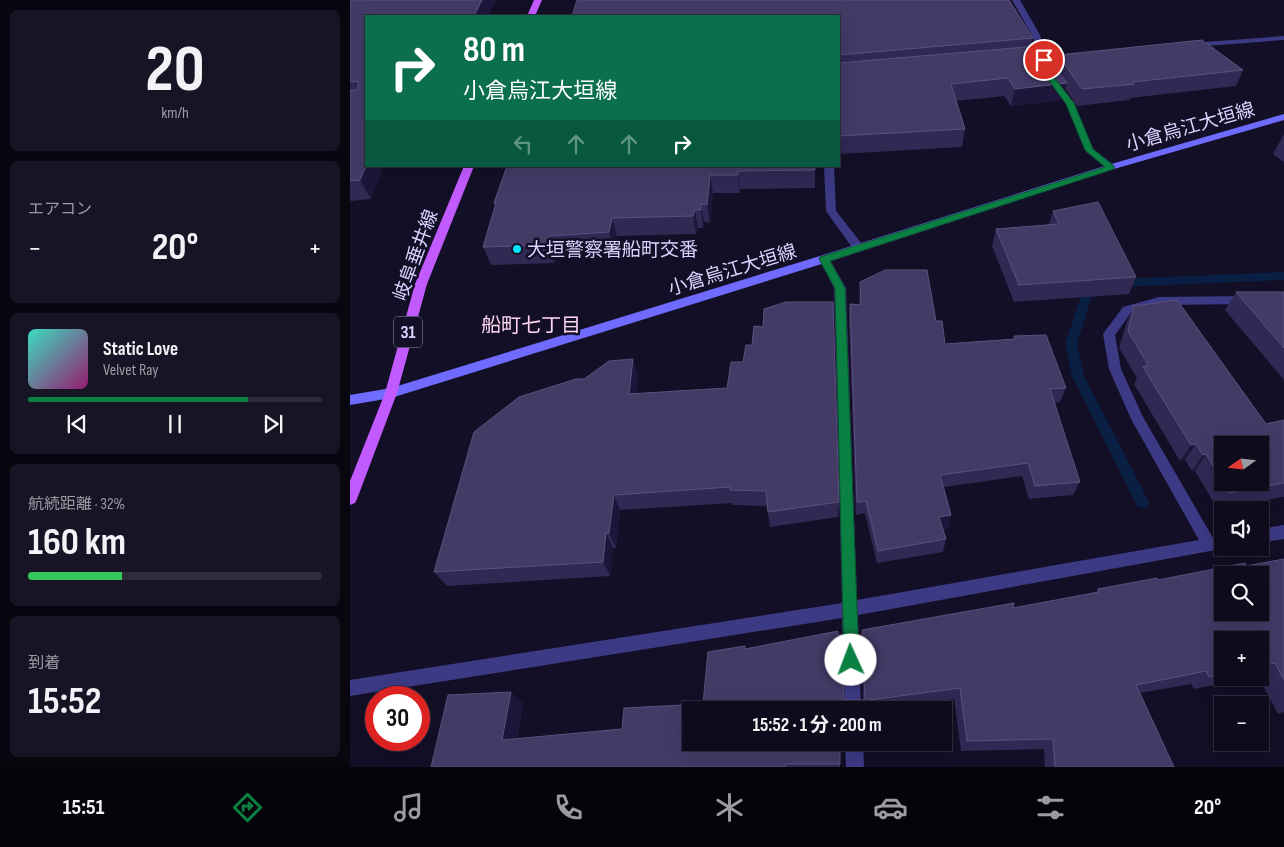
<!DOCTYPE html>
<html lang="ja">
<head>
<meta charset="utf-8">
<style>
  :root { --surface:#0e0b1c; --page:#171425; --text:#f1f3f6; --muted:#9b9ba3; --line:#2e2b3b; --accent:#0b8043 }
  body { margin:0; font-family:"Sofia Sans Condensed","Noto Sans JP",sans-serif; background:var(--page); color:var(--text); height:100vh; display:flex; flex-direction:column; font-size:19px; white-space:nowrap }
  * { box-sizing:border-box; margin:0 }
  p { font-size:16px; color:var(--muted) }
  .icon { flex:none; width:28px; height:28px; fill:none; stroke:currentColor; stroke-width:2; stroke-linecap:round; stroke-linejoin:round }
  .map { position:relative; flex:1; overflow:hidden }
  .panel { display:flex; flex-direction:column; gap:10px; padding:10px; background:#08060f; width:350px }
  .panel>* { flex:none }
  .banner { position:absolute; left:15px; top:15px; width:475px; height:152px; border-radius:0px; box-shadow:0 5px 20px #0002,0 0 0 1px var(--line); background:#0b6e4f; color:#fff; overflow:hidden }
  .needle { width:32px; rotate:255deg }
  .fabs { position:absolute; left:864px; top:436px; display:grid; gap:10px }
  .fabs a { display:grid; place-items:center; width:55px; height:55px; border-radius:0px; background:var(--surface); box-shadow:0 5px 20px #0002,0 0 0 1px var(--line); font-size:25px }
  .speed { position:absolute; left:15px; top:686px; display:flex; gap:10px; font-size:25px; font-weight:700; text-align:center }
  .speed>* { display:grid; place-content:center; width:65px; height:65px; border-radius:50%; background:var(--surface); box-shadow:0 5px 20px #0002,0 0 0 1px var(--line); line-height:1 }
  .speed .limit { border:8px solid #d22; background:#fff; color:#111 }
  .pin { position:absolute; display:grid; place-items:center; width:42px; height:42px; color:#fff; margin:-21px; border:2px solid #fff; border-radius:50%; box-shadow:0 1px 5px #0007 }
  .me { position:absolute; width:55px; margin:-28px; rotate:358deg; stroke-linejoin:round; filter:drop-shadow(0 0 4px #0008) }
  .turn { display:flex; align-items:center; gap:18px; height:105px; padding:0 15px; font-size:22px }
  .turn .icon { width:65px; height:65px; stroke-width:2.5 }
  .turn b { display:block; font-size:35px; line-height:42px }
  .lanes { display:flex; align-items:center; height:48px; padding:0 15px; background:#0003; justify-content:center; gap:25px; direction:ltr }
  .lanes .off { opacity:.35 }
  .big { font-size:38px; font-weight:700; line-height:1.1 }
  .panel .tile { flex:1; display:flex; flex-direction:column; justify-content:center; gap:8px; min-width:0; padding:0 18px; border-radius:8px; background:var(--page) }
  .panel .dial { align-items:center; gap:0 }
  .dial b { font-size:65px; line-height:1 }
  .song { display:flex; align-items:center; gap:15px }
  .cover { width:60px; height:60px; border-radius:8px; background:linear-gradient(135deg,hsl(170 70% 55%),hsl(320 70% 35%)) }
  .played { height:5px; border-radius:2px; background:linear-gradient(90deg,var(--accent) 75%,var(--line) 75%) }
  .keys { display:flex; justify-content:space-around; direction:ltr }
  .heat { display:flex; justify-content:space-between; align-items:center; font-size:28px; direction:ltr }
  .charge { height:8px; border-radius:4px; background:linear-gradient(90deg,#34c759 32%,var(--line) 0) }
  .trip { position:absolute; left:332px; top:701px; width:270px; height:50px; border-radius:0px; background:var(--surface); box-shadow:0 5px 20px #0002,0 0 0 1px var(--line); font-weight:700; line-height:50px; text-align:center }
  .menu { display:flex; height:80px; justify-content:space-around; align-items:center; background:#06040b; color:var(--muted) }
  .menu .icon { width:35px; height:35px }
  .menu .selected { color:var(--accent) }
  .menu b { font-size:22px; color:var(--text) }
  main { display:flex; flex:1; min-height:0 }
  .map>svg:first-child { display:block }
</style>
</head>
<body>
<main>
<section class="panel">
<div class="tile dial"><b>20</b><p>km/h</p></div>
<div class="tile"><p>エアコン</p>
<div class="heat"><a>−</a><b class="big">20°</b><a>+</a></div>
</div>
<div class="tile">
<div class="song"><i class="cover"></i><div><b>Static Love</b><p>Velvet Ray</p></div></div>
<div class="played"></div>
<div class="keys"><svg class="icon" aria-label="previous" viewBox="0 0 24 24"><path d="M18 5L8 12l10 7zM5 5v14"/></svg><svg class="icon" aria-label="pause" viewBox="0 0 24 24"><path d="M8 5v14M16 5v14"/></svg><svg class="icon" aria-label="next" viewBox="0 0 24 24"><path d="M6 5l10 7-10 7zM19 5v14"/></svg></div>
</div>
<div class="tile"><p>航続距離 · 32%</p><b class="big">160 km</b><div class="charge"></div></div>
<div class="tile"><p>到着</p><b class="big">15:52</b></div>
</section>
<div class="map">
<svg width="934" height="767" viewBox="0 0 934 767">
  <rect width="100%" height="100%" fill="#130f26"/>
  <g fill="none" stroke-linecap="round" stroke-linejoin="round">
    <g fill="#0a1f44" fill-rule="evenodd">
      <polygon points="934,272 934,280 769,287 763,283 769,279"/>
      <polygon points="751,286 757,290 755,293 741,298 727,344 734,376 799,502 797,506 792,508 787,506 722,376 715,344 732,293"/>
    </g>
    <g fill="#3d3a85" fill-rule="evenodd">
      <polygon points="662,0 670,0 690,35 697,57 722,55 726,57 722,59 699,62 703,75 724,103 743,149 764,165 764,169 758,169 736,152 716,103 695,75 691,63 683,63 679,61 689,58 682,35"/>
      <polygon points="934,36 934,40 842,47 838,45 842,43"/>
      <polygon points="474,166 484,166 486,211 512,244 513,247 512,250 504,250 476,211"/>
      <polygon points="474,255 478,256 496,288 507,600 849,540 781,419 759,369 753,334 773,307 809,297 898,296 904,300 898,304 809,305 781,313 765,335 771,369 793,417 863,538 872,537 872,548 877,548 508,615 511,710 495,710 492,618 0,696 0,680 492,603 484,288 469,259"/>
      <polygon points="934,525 934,539 910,543 910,529"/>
      <polygon points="495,742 513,742 514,767 496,767"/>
    </g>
    <polygon fill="#6f6bff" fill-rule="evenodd" points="934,114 934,120 764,169 478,262 41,398 0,405 0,395 41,388 470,256 758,165"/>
    <g fill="#c25bff" fill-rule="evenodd">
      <polygon points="184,0 192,0 185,16 177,16"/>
      <polygon points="114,166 124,166 77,284 47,393 7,499 5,503 0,505 0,481 35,393 65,284"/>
    </g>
  </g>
  <g fill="#312854" fill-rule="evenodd">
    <polygon points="0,0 146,0 138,16 16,16 21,199 0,201"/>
    <polygon points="489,16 683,38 681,47 704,67 708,55 893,70 886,86 780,98 779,100 727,106 715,88 712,100 661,106 654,96 606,101 615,129 612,147 489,154"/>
    <polygon points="934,134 934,162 923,154"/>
    <polygon points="157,166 465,166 465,188 390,189 390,193 363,193 360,223 354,222 353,228 348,228 346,234 267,236 264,250 206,254 204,263 141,265 133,247 145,207 144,203"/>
    <polygon points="703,211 786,277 779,294 664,302 642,246 646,229 699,225"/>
    <polygon points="510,282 586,321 595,344 663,339 664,336 716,388 710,402 704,403 730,482 723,495 679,499 672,476 594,487 601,515 598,528 593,529 596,539 593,552 527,563 515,513 506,515 499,319 500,304 509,305"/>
    <polygon points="886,292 934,292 934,380 875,310"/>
    <path d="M784,306L916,424L934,420V497L867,508L845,471H842L835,460L830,461L784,384L787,378L769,348L776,324ZM872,445L910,482H872Z"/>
    <polygon points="283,359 288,376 286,393 489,502 488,517 420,527 417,506 383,505 382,503 270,510 266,548 263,548 260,576 97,586 84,572 234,379"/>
    <polygon points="934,559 934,712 928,714 909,678 910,678 910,640 872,640 872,678 900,678 844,689 841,684 790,693 824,767 695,767 694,749 611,751 604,699 526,710 341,710 490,764 490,767 81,767 173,703 167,739 272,729 353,704 395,649 494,699 496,700 513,700 511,643 512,630 663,608 746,592 748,589 896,566"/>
  </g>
  <g fill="#1d163a">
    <polygon points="132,0 146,0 138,16 124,16"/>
    <polygon points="717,83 712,100 661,106 665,89"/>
    <polygon points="16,166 34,166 21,199 10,180"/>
    <polygon points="388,171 390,189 390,193 388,175"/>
    <polygon points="360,175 363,193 360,223 357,205"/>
    <polygon points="351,204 354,222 353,228 351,210"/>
    <polygon points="345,210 348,228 346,234 343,216"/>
    <polygon points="262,218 267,236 264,250 259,232"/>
    <polygon points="200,236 206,254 204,263 197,245"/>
    <polygon points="283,359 288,376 284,410 279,394"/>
    <polygon points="846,444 835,460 830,461 841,445"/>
    <polygon points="856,454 845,471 842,471 853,455"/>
    <polygon points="264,495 270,510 266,548 259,533"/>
    <polygon points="601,515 598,528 586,530 589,517"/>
    <polygon points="256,533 263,548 260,576 253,562"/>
    <polygon points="161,692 173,703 165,750 152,740"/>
  </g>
  <g fill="#433a66" stroke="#5a527e" fill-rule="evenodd">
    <polygon points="0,0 132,0 124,16 16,16 16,166 10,180 0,181 0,90 8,90 8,81 0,82"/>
    <polygon points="227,0 659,0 683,38 489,55 489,58 489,16 222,16"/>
    <polygon points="852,40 893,70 783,82 784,84 732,89 708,55"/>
    <polygon points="688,46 717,83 665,89 658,78 601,84 615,129 489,136 489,63"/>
    <polygon points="157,166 465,166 465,170 388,171 388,175 360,175 357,205 351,204 351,210 345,210 343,216 262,218 259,232 200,236 197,245 133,247 146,203 144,203"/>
    <polygon points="748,202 786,277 669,285 646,229 709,224 703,211"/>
    <polygon points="535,270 577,270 586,321 592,321 595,344 665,339 664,336 696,335 716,388 700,389 730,482 685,486 678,463 590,475 601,515 589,517 596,539 528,551 516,501 507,502 500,304 511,305 510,282"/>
    <polygon points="886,292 934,292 934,348"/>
    <polygon points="827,300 916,424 934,420 934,483 879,493 873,482 910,482 910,445 872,445 872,481 856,454 853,455 846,444 841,445 793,367 798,365 778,331 784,306"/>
    <polygon points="436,302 483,302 489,502 418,512 416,491 380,490 380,487 264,495 259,533 256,533 253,562 84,572 124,432 169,397 226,379 234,379 259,361 283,359 279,394 377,388 381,362 393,362 396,345 402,345 404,326 413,327 414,309"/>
    <path d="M934,559V680L925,663L910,666V640H872V674L859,677L856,671L786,685L824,767H705L703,739L617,741L610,688L490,704V710H341V742H490V764H436V767H81L98,695L161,692L152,740L272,729L274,708L353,704L358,652L395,646V649L488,631V635L492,634L494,699L496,700H513L515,698L512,630L664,603L663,608L749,592L748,589L807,578L808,580L895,563L896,566ZM872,575H910V612H872Z"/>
  </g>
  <polygon fill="#0b8043" stroke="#07532c" points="691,58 697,58 702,75 724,103 743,149 764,166 764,169 480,261 495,288 509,660 506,665 501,667 496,665 494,660 485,288 469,259 470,257 755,167 735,150 716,104 695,75"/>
  <circle fill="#00e5ff" stroke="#130f26" stroke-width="2" cx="167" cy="249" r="5"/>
  <g text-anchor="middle" stroke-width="5" stroke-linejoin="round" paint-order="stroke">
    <rect fill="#130f26" stroke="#9e99be" stroke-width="1" x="44" y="316.5" width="28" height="31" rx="4"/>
    <g font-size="18" font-weight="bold" fill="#d9d4ff">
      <text x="58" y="338">31</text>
    </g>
    <g font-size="19" fill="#d9d4ff" stroke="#130f26">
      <text transform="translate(840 126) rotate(-16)" y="7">小倉烏江大垣線</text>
      <text transform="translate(65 255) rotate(-70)" y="7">岐阜垂井線</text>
      <text transform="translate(382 269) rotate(-17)" y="7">小倉烏江大垣線</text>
    </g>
    <g font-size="19" fill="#d9d4ff" stroke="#130f26" text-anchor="start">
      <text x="177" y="256">大垣警察署船町交番</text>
    </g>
    <g font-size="20" fill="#ffd6f0" stroke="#130f26">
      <text x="181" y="332">船町七丁目</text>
    </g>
  </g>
</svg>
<div class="fabs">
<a><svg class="needle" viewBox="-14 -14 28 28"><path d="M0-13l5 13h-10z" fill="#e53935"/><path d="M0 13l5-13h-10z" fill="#9b9ba3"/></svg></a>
<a><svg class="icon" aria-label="sound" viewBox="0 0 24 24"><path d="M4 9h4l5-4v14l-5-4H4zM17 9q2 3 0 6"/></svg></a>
<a><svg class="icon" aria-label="search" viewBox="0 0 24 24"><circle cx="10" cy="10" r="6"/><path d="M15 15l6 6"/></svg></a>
<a>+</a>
<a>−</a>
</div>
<div class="speed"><div class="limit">30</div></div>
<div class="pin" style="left:694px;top:60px;background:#d93025"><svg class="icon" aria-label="arrive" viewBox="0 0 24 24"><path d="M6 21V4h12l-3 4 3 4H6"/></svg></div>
<svg class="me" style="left:501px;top:660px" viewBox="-20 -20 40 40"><circle r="19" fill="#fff"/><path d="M0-13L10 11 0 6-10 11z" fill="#0b8043"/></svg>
<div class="trip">15:52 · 1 分 · 200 m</div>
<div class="banner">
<div class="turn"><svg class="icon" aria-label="right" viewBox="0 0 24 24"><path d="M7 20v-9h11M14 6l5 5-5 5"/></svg><div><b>80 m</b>小倉烏江大垣線</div></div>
<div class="lanes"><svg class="icon off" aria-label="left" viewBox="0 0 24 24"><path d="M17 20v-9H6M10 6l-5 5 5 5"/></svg><svg class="icon off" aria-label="ahead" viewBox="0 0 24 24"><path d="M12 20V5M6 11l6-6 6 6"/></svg><svg class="icon off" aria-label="ahead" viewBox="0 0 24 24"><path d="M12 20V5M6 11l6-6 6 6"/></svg><svg class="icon" aria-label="right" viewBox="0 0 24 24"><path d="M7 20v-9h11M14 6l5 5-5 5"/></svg></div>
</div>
</div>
</main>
<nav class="menu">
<b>15:51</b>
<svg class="icon selected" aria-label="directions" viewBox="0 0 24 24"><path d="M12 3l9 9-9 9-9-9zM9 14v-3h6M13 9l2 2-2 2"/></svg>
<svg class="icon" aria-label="music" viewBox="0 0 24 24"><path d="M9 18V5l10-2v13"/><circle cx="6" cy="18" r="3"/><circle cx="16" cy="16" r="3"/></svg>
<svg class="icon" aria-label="phone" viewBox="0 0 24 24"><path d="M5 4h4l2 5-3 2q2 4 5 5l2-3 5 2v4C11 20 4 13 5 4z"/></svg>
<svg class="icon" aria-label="climate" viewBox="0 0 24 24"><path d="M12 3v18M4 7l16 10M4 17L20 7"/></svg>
<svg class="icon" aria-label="car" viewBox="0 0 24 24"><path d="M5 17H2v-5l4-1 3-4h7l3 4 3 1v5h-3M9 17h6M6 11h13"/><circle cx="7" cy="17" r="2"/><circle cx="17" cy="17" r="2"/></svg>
<svg class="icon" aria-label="filters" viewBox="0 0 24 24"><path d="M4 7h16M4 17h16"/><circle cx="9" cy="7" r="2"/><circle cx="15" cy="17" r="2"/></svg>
<b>20°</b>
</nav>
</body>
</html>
